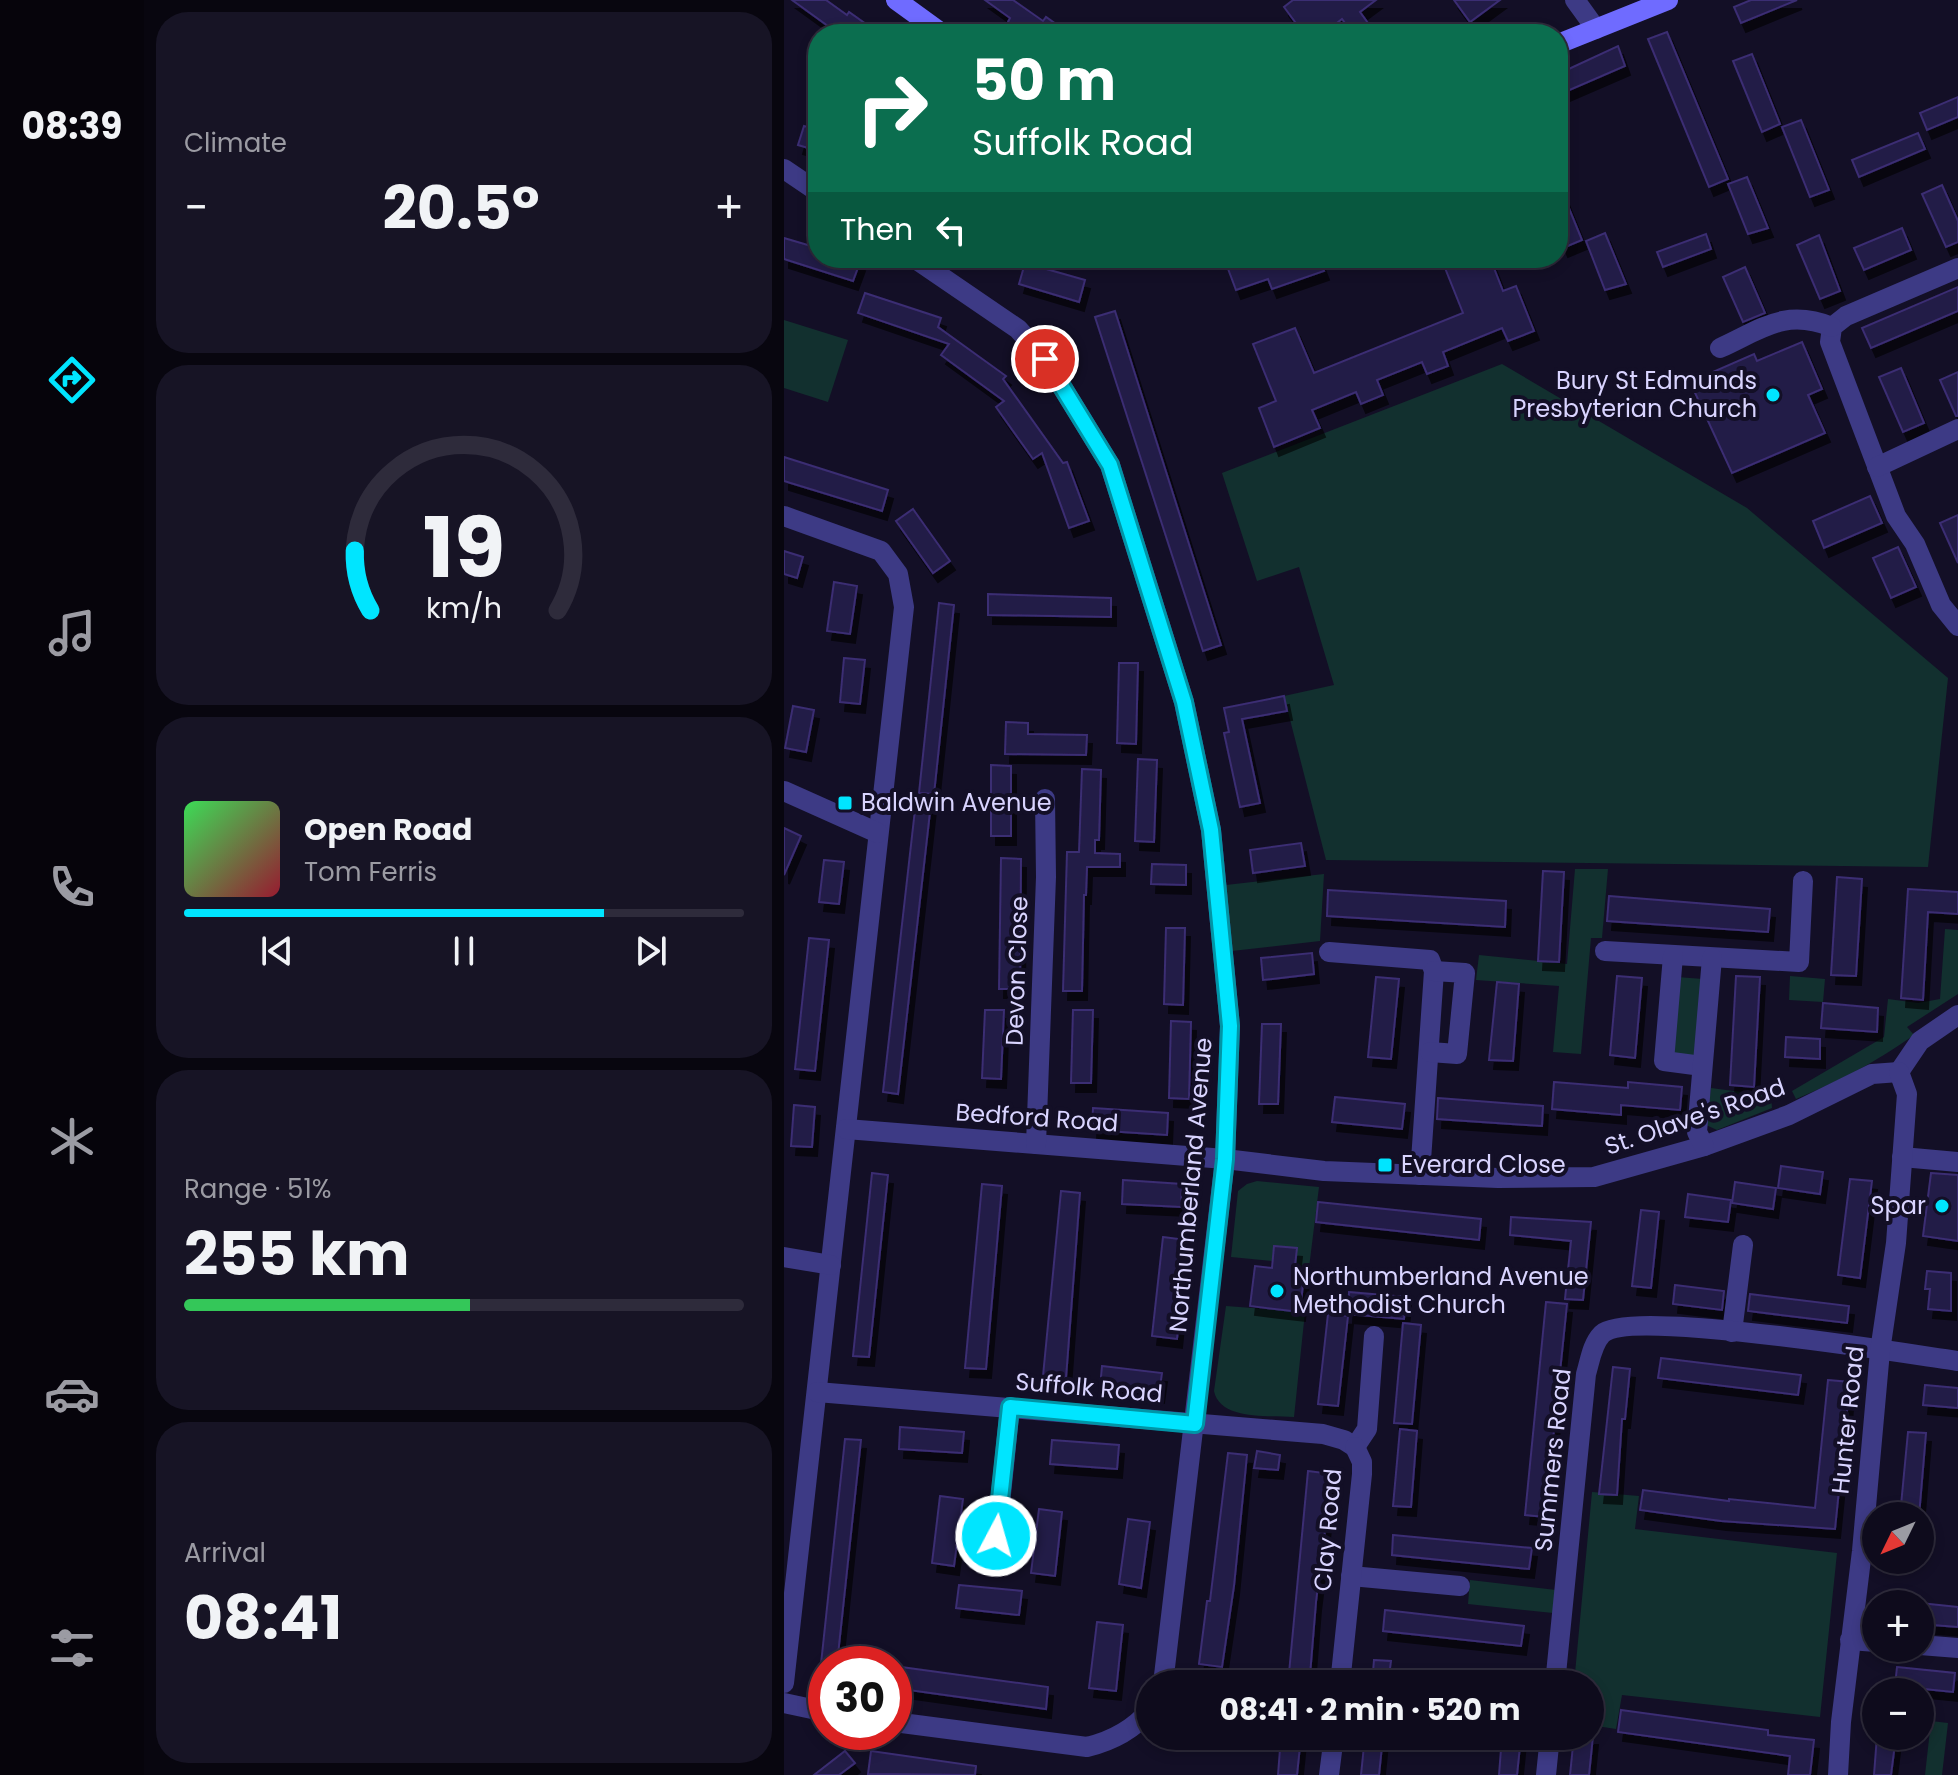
<!DOCTYPE html>
<html lang="en">
<head>
<meta charset="utf-8">
<style>
  :root { --surface:#0e0b1c; --page:#171425; --text:#f1f3f6; --muted:#9b9ba3; --line:#2e2b3b; --accent:#00e5ff }
  body { margin:0; font-family:Poppins,sans-serif; background:var(--page); color:var(--text); height:100vh; display:flex; flex-direction:column; font-size:30px; white-space:nowrap }
  * { box-sizing:border-box; margin:0 }
  p { font-size:26px; color:var(--muted) }
  .icon { flex:none; width:44px; height:44px; fill:none; stroke:currentColor; stroke-width:2; stroke-linecap:round; stroke-linejoin:round }
  .map { position:relative; flex:1; overflow:hidden }
  .side { display:flex; flex-direction:column; gap:12px; padding:12px; background:#08060f; width:640px }
  .side>* { flex:none }
  .banner { position:absolute; left:24px; top:24px; width:760px; height:244px; border-radius:32px; box-shadow:0 4px 12px #0003,0 0 0 2px var(--line); background:#0b6e4f; color:#fff; overflow:hidden }
  .needle { width:52px; rotate:227deg }
  .controls { position:absolute; left:1078px; top:1502px; display:grid; gap:16px }
  .controls a { display:grid; place-items:center; width:72px; height:72px; border-radius:50%; background:var(--surface); box-shadow:0 4px 12px #0003,0 0 0 2px var(--line); font-size:40px }
  .speed { position:absolute; left:24px; top:1646px; display:flex; gap:16px; font-size:40px; font-weight:700; text-align:center }
  .speed>* { display:grid; place-content:center; width:104px; height:104px; border-radius:50%; background:var(--surface); box-shadow:0 4px 12px #0003,0 0 0 2px var(--line); line-height:1 }
  .speed .limit { border:12px solid #d22; background:#fff; color:#111 }
  .pin { position:absolute; display:grid; place-items:center; width:68px; height:68px; color:#fff; margin:-34px; border:4px solid #fff; border-radius:50%; box-shadow:0 2px 8px #0007 }
  .me { position:absolute; width:88px; margin:-44px; rotate:6deg; stroke-linejoin:round; filter:drop-shadow(0 0 6px #0008) }
  .turn { display:flex; align-items:center; gap:28px; height:168px; padding:0 32px; font-size:36px }
  .turn .icon { width:104px; height:104px; stroke-width:2.5 }
  .turn b { display:block; font-size:56px; line-height:68px }
  .then { display:flex; align-items:center; height:76px; padding:0 32px; background:#0003; gap:16px; font-size:30px }
  .big { font-size:60px; font-weight:700; line-height:1.1 }
  .side .tile { flex:1; display:flex; flex-direction:column; justify-content:center; gap:12px; min-width:0; padding:0 28px; border-radius:32px; background:var(--page) }
  .side .dial { align-items:center; gap:0 }
  .dial svg { height:208px; overflow:visible; fill:none; stroke:var(--line); stroke-width:7; stroke-linecap:round; text-anchor:middle }
  .dial text { fill:var(--text); stroke:none }
  .song { display:flex; align-items:center; gap:24px }
  .cover { width:96px; height:96px; border-radius:12px; background:linear-gradient(135deg,hsl(130 70% 55%),hsl(350 70% 35%)) }
  .played { height:8px; border-radius:4px; background:linear-gradient(90deg,var(--accent) 75%,var(--line) 75%) }
  .keys { display:flex; justify-content:space-around; direction:ltr }
  .heat { display:flex; justify-content:space-between; align-items:center; font-size:44px; direction:ltr }
  .charge { height:12px; border-radius:6px; background:linear-gradient(90deg,#34c759 51%,var(--line) 0) }
  .trip { position:absolute; left:352px; top:1670px; width:468px; height:80px; border-radius:40px; background:var(--surface); box-shadow:0 4px 12px #0003,0 0 0 2px var(--line); font-weight:700; line-height:80px; text-align:center }
  main { display:flex; flex:1; min-height:0 }
  .dock { display:flex; flex-direction:column; width:144px; justify-content:space-around; align-items:center; background:#06040b; color:var(--muted) }
  .dock .icon { width:56px; height:56px }
  .dock .current { color:var(--accent) }
  .dock b { font-size:36px; color:var(--text) }
  .map>svg:first-child { display:block }
</style>
</head>
<body>
<main>
<nav class="dock">
<b>08:39</b>
<svg class="icon current" aria-label="directions" viewBox="0 0 24 24"><path d="M12 3l9 9-9 9-9-9zM9 14v-3h6M13 9l2 2-2 2"/></svg>
<svg class="icon" aria-label="music" viewBox="0 0 24 24"><path d="M9 18V5l10-2v13"/><circle cx="6" cy="18" r="3"/><circle cx="16" cy="16" r="3"/></svg>
<svg class="icon" aria-label="phone" viewBox="0 0 24 24"><path d="M5 4h4l2 5-3 2q2 4 5 5l2-3 5 2v4C11 20 4 13 5 4z"/></svg>
<svg class="icon" aria-label="climate" viewBox="0 0 24 24"><path d="M12 3v18M4 7l16 10M4 17L20 7"/></svg>
<svg class="icon" aria-label="car" viewBox="0 0 24 24"><path d="M5 17H2v-5l4-1 3-4h7l3 4 3 1v5h-3M9 17h6M6 11h13"/><circle cx="7" cy="17" r="2"/><circle cx="17" cy="17" r="2"/></svg>
<svg class="icon" aria-label="filters" viewBox="0 0 24 24"><path d="M4 7h16M4 17h16"/><circle cx="9" cy="7" r="2"/><circle cx="15" cy="17" r="2"/></svg>
</nav>
<section class="side">
<div class="tile"><p>Climate</p>
<div class="heat"><a>−</a><b class="big">20.5°</b><a>+</a></div>
</div>
<div class="tile dial"><svg viewBox="0 0 100 80">
<path d="M14 69A42 42 0 1 1 86 69"/>
<path d="M14 69A42 42 0 0 1 8 46" stroke="#00e5ff"/>
<text x="50" y="56" font-size="32" font-weight="700">19</text>
<text x="50" y="72" font-size="11">km/h</text>
</svg></div>
<div class="tile">
<div class="song"><i class="cover"></i><div><b>Open Road</b><p>Tom Ferris</p></div></div>
<div class="played"></div>
<div class="keys"><svg class="icon" aria-label="previous" viewBox="0 0 24 24"><path d="M18 5L8 12l10 7zM5 5v14"/></svg><svg class="icon" aria-label="pause" viewBox="0 0 24 24"><path d="M8 5v14M16 5v14"/></svg><svg class="icon" aria-label="next" viewBox="0 0 24 24"><path d="M6 5l10 7-10 7zM19 5v14"/></svg></div>
</div>
<div class="tile"><p>Range · 51%</p><b class="big">255 km</b><div class="charge"></div></div>
<div class="tile"><p>Arrival</p><b class="big">08:41</b></div>
</section>
<div class="map">
<svg width="1174" height="1775" viewBox="0 0 1174 1775">
  <defs>
    <filter id="shadow"><feDropShadow dx="5" dy="9" stdDeviation="0" flood-color="#0009"/></filter>
  </defs>
  <rect width="100%" height="100%" fill="#130f26"/>
  <g fill="#12302f">
    <polygon points="0,320 64,340 44,402 0,388"/>
    <polygon points="718,364 963,508 1164,678 1144,867 542,860 500,696 550,685 515,567 473,581 438,473"/>
    <polygon points="791,869 824,869 818,938 807,938 797,1054 769,1052 775,986 692,980 695,955 783,964"/>
    <polygon points="540,874 536,941 448,951 442,885"/>
    <path d="M1161,929L1174,930V994L1123,1027L1130,1035C1089,1064 1057,1080 1012,1099L1008,1091L1100,1037L1104,999L1134,1003L1156,999Z"/>
    <polygon points="1006,976 1041,979 1039,1002 1005,1000"/>
    <polygon points="893,977 919,979 913,1059 887,1057"/>
    <polygon points="927,1088 987,1096 988,1108 933,1130 922,1125"/>
    <polygon points="473,1181 535,1187 524,1276 510,1274 512,1248 490,1246 488,1261 447,1257 454,1191 463,1184"/>
    <path d="M442,1306L521,1312L510,1417C486,1415 436,1421 430,1391Z"/>
    <polygon points="808,1492 855,1496 851,1529 1053,1553 1036,1717 838,1695 832,1729 806,1725 806,1684 790,1684"/>
    <polygon points="686,1580 772,1590 769,1613 684,1604"/>
    <polygon points="1147,1721 1164,1723 1158,1775 1141,1775"/>
  </g>
  <g fill="#241b47" stroke="#3b2d73" stroke-width="2" filter="url(#shadow)">
    <polygon points="8,0 42,0 63,15 65,12 96,34 55,34"/>
    <polygon points="201,0 229,0 259,21 262,17 286,34 242,34 224,22 226,18"/>
    <polygon points="509,0 592,0 576,12 592,34 569,34 558,19 539,34 520,34 500,7"/>
    <polygon points="670,0 716,0 686,22"/>
    <polygon points="967,0 1013,0 957,23 950,7"/>
    <polygon points="883,32 944,179 925,187 864,39"/>
    <polygon points="834,46 841,66 774,95 774,74"/>
    <polygon points="968,54 996,124 978,132 949,61"/>
    <polygon points="1174,97 1174,117 1143,130 1136,113"/>
    <polygon points="1017,120 1045,190 1026,197 998,127"/>
    <polygon points="20,126 34,130 34,151 14,145"/>
    <polygon points="1134,133 1141,149 1075,177 1068,160"/>
    <polygon points="963,177 984,228 964,234 944,184"/>
    <polygon points="775,184 798,240 779,248 774,236"/>
    <polygon points="1158,185 1174,221 1174,242 1162,247 1138,194"/>
    <polygon points="1118,228 1127,250 1080,270 1070,248"/>
    <polygon points="821,233 842,284 821,290 802,241"/>
    <polygon points="922,234 927,249 879,267 873,252"/>
    <polygon points="1035,235 1056,291 1036,299 1013,245"/>
    <polygon points="0,238 34,248 34,258 64,258 76,262 69,281 0,259"/>
    <polygon points="440,258 535,258 540,271 488,289 484,279 452,290"/>
    <polygon points="657,258 706,258 719,291 732,286 750,331 724,341 718,328 659,352 664,366 643,374 638,362 593,380 599,395 577,404 572,392 528,410 536,428 490,447 475,408 492,401 469,344 511,328 530,373 679,313"/>
    <polygon points="241,263 301,280 295,302 235,284"/>
    <polygon points="961,267 981,313 959,322 939,277"/>
    <polygon points="1174,287 1174,311 1087,348 1078,328"/>
    <polygon points="81,293 157,318 154,327 222,376 219,379 279,463 283,462 305,521 285,528 258,453 249,459 212,407 220,401 157,355 165,344 74,313"/>
    <polygon points="331,311 437,645 419,651 311,317"/>
    <polygon points="1018,342 1038,389 1024,395 1041,433 948,473 906,382 970,354 973,361"/>
    <polygon points="1117,368 1140,423 1119,432 1095,377"/>
    <polygon points="1174,372 1174,416 1172,416 1156,380"/>
    <polygon points="0,457 104,490 98,511 0,481"/>
    <polygon points="1086,496 1098,523 1040,548 1029,521"/>
    <polygon points="129,509 166,561 149,573 112,521"/>
    <polygon points="1174,515 1174,563 1156,523"/>
    <polygon points="1114,547 1132,587 1107,598 1089,558"/>
    <polygon points="0,551 19,557 13,578 0,574"/>
    <polygon points="50,582 73,586 66,634 43,631"/>
    <polygon points="204,594 327,598 327,617 204,615"/>
    <polygon points="155,603 170,605 150,794 135,793"/>
    <polygon points="60,658 81,660 76,704 56,702"/>
    <polygon points="335,663 354,663 352,744 333,743"/>
    <polygon points="500,696 503,711 458,719 476,803 456,807 440,733 445,732 440,708"/>
    <polygon points="9,706 30,710 22,752 1,748"/>
    <polygon points="222,722 244,723 244,734 303,735 302,755 221,754"/>
    <polygon points="354,759 373,760 370,842 351,841"/>
    <polygon points="207,765 227,766 227,836 207,836"/>
    <polygon points="298,769 317,770 315,840 311,840 311,853 336,854 336,867 303,867 302,895 300,895 298,991 279,991 283,852 295,852"/>
    <polygon points="132,801 147,803 114,1094 99,1092"/>
    <polygon points="0,828 17,836 0,875"/>
    <polygon points="517,843 521,866 469,873 466,850"/>
    <polygon points="217,858 237,859 236,989 215,989"/>
    <polygon points="40,860 60,862 55,904 35,902"/>
    <polygon points="368,864 402,865 402,885 367,884"/>
    <polygon points="759,871 780,872 775,962 754,961"/>
    <polygon points="1053,877 1078,879 1072,976 1047,975"/>
    <polygon points="1124,889 1174,892 1174,914 1144,912 1139,1000 1117,998"/>
    <polygon points="544,890 722,901 721,927 543,916"/>
    <polygon points="825,896 986,909 984,932 823,921"/>
    <polygon points="382,928 401,928 399,1005 380,1004"/>
    <polygon points="25,938 45,940 31,1071 11,1069"/>
    <polygon points="528,953 530,974 479,980 477,958"/>
    <polygon points="833,976 858,978 851,1058 826,1055"/>
    <polygon points="952,976 976,977 970,1087 946,1085"/>
    <polygon points="592,977 615,979 607,1059 584,1057"/>
    <polygon points="713,982 735,984 729,1061 705,1060"/>
    <polygon points="1039,1003 1094,1008 1093,1032 1037,1028"/>
    <polygon points="201,1010 220,1010 217,1079 198,1078"/>
    <polygon points="289,1010 309,1010 307,1083 287,1083"/>
    <polygon points="387,1021 407,1022 405,1099 385,1098"/>
    <polygon points="478,1024 497,1024 494,1104 475,1104"/>
    <polygon points="1002,1037 1036,1039 1036,1059 1001,1057"/>
    <polygon points="770,1082 844,1088 844,1082 898,1087 896,1110 837,1105 837,1115 768,1109"/>
    <polygon points="551,1097 621,1104 618,1129 548,1122"/>
    <polygon points="654,1098 759,1106 758,1126 653,1119"/>
    <polygon points="10,1105 31,1107 28,1147 7,1146"/>
    <polygon points="309,1108 384,1113 383,1135 308,1130"/>
    <polygon points="997,1166 1039,1172 1036,1194 994,1188"/>
    <polygon points="88,1173 104,1175 85,1357 69,1356"/>
    <polygon points="1147,1173 1174,1175 1174,1241 1139,1236"/>
    <polygon points="1066,1179 1088,1181 1076,1278 1054,1275"/>
    <polygon points="339,1180 398,1184 397,1207 338,1204"/>
    <polygon points="951,1182 992,1188 989,1209 948,1203"/>
    <polygon points="198,1184 218,1186 202,1369 181,1368"/>
    <polygon points="277,1191 296,1193 282,1378 259,1376"/>
    <polygon points="904,1194 947,1200 944,1222 901,1217"/>
    <polygon points="534,1202 697,1219 695,1240 532,1222"/>
    <polygon points="857,1210 875,1212 867,1288 848,1286"/>
    <polygon points="727,1217 807,1222 799,1300 781,1299 787,1241 726,1235"/>
    <polygon points="379,1237 403,1240 393,1339 368,1336"/>
    <polygon points="490,1246 513,1248 510,1274 520,1275 516,1312 466,1306 471,1266 488,1268"/>
    <polygon points="1143,1271 1167,1273 1167,1311 1144,1309 1146,1289 1141,1289"/>
    <polygon points="891,1285 940,1291 938,1310 889,1304"/>
    <polygon points="565,1292 622,1297 620,1319 564,1314"/>
    <polygon points="966,1294 1065,1306 1063,1323 964,1311"/>
    <polygon points="762,1302 783,1304 761,1517 741,1515"/>
    <polygon points="544,1314 564,1316 554,1406 534,1404"/>
    <polygon points="619,1323 637,1325 628,1424 610,1423"/>
    <polygon points="877,1358 1017,1375 1014,1395 874,1378"/>
    <polygon points="318,1366 378,1373 375,1394 316,1388"/>
    <polygon points="829,1367 846,1369 841,1419 838,1419 833,1495 815,1494"/>
    <polygon points="1044,1380 1066,1382 1051,1529 937,1521 856,1510 859,1490 945,1501 945,1499 1031,1508"/>
    <polygon points="1141,1385 1174,1388 1174,1408 1139,1405"/>
    <polygon points="116,1427 180,1432 178,1453 115,1449"/>
    <polygon points="616,1429 633,1431 627,1507 609,1506"/>
    <polygon points="1124,1432 1142,1433 1135,1516 1116,1516"/>
    <polygon points="61,1439 77,1440 53,1664 37,1664"/>
    <polygon points="268,1440 335,1445 333,1469 266,1464"/>
    <polygon points="473,1451 496,1455 494,1470 470,1468"/>
    <polygon points="444,1453 463,1455 450,1586 438,1667 415,1664 423,1601 426,1601"/>
    <polygon points="524,1471 548,1474 532,1602 526,1675 523,1675 522,1684 504,1684"/>
    <polygon points="156,1496 179,1499 170,1566 148,1563"/>
    <polygon points="255,1509 278,1512 271,1576 247,1573"/>
    <polygon points="344,1519 366,1522 357,1588 335,1584"/>
    <polygon points="609,1535 748,1548 745,1569 608,1555"/>
    <polygon points="175,1585 238,1591 235,1615 172,1608"/>
    <polygon points="1136,1603 1174,1607 1174,1627 1136,1624"/>
    <polygon points="601,1610 740,1626 737,1646 599,1631"/>
    <polygon points="313,1622 339,1625 332,1691 305,1688"/>
    <polygon points="590,1660 607,1661 604,1684 588,1684"/>
    <polygon points="110,1666 264,1687 262,1709 110,1688"/>
    <polygon points="1113,1667 1171,1673 1169,1692 1111,1686"/>
    <polygon points="837,1710 984,1730 984,1735 1030,1740 1026,1775 1004,1775 1006,1756 834,1732"/>
    <polygon points="497,1736 517,1736 513,1775 494,1775"/>
    <polygon points="581,1736 599,1736 595,1775 577,1775"/>
    <polygon points="718,1736 737,1736 733,1775 715,1775"/>
    <polygon points="790,1736 809,1736 805,1775 786,1775"/>
    <polygon points="1093,1736 1112,1736 1107,1775 1090,1775"/>
    <polygon points="61,1751 71,1763 55,1775 30,1775"/>
    <polygon points="87,1751 192,1766 191,1775 84,1774"/>
  </g>
  <g fill="none" stroke-linecap="round" stroke-linejoin="round">
    <g stroke="#3d3a85" stroke-width="20">
      <polyline points="791,0 812,29"/>
      <polyline points="0,169 34,192"/>
      <polyline points="130,258 234,329 261,359 326,465 400,702 427,830 446,1026 441,1159 379,1684"/>
      <polyline points="1174,268 1062,316 1048,327 1046,342 1112,516 1131,544 1157,605 1174,626"/>
      <path d="M936,348C978,329 1001,308 1048,327"/>
      <polyline points="1093,467 1174,429"/>
      <polyline points="0,516 97,551 114,574 120,607 0,1683"/>
      <polyline points="0,791 94,833"/>
      <polyline points="821,951 1015,962 1019,881"/>
      <polyline points="545,952 646,960 650,971 636,1175"/>
      <polyline points="889,956 880,1061 918,1066"/>
      <polyline points="646,1052 673,1054 681,973 650,971"/>
      <polyline points="1115,1072 1136,1041 1174,1015"/>
      <polyline points="62,1129 441,1159 540,1171 714,1178 810,1177 920,1146 1005,1115 1088,1074 1115,1072"/>
      <polyline points="252,1144 262,877 261,799"/>
      <polyline points="920,1146 913,1132 928,958"/>
      <polyline points="1118,1157 1174,1162"/>
      <polyline points="0,1257 47,1265"/>
      <polyline points="948,1332 959,1245"/>
      <polyline points="33,1392 539,1434 560,1440 571,1447"/>
      <polyline points="571,1447 583,1429 590,1336"/>
      <polyline points="210,1562 226,1407"/>
      <polyline points="567,1576 676,1586"/>
      <polyline points="1066,1640 1092,1642"/>
      <polyline points="1136,1645 1174,1648"/>
      <polyline points="556,1684 578,1474 578,1462 571,1447"/>
      <path d="M771,1684L802,1374C806,1361 808,1344 818,1334C846,1308 1123,1354 1174,1361"/>
      <polyline points="0,1703 42,1712"/>
      <path d="M110,1722L303,1747C328,1741 349,1730 366,1710"/>
      <polyline points="545,1775 550,1736"/>
      <polyline points="762,1775 766,1736"/>
      <polyline points="1054,1775 1057,1722 1078,1551 1096,1351 1112,1243 1123,1094 1115,1072"/>
    </g>
    <g stroke="#6f6bff" stroke-width="20">
      <polyline points="112,0 159,34"/>
      <polyline points="774,44 884,0"/>
    </g>
  </g>
  <g fill="none" stroke-linecap="round" stroke-linejoin="round">
    <defs>
      <polyline id="route" points="212,1536 226,1407 411,1424 441,1159 446,1026 427,830 400,702 326,465 261,359"/>
    </defs>
    <use href="#route" stroke="#0095a6" stroke-width="20"/>
    <use href="#route" stroke="#00e5ff" stroke-width="14"/>
  </g>
  <g fill="#00e5ff" stroke="#130f26" stroke-width="3">
    <circle cx="989" cy="395" r="8"/>
    <rect x="53" y="795" width="16" height="16" rx="4"/>
    <rect x="593" y="1157" width="16" height="16" rx="4"/>
    <circle cx="1158" cy="1206" r="8"/>
    <circle cx="493" cy="1291" r="8"/>
  </g>
  <g text-anchor="middle" stroke-width="8" stroke-linejoin="round" paint-order="stroke">
    <g font-size="24" fill="#d9d4ff" stroke="#130f26" text-anchor="start">
      <text x="973" y="389" text-anchor="end">Bury St Edmunds<tspan x="973" dy="28">Presbyterian Church</tspan></text>
      <text x="77" y="811">Baldwin Avenue</text>
      <text x="617" y="1173">Everard Close</text>
      <text x="1142" y="1214" text-anchor="end">Spar</text>
      <text x="509" y="1285">Northumberland Avenue<tspan x="509" dy="28">Methodist Church</tspan></text>
    </g>
    <g font-size="24" fill="#d9d4ff" stroke="#130f26">
      <text transform="translate(233 971) rotate(-88)" y="8">Devon Close</text>
      <text transform="translate(911 1117) rotate(-19)" y="8">St. Olave's Road</text>
      <text transform="translate(253 1118) rotate(4)" y="8">Bedford Road</text>
      <text transform="translate(407 1185) rotate(-85)" y="8">Northumberland Avenue</text>
      <text transform="translate(305 1388) rotate(5)" y="8">Suffolk Road</text>
      <text transform="translate(1064 1420) rotate(-84)" y="8">Hunter Road</text>
      <text transform="translate(769 1460) rotate(-84)" y="8">Summers Road</text>
      <text transform="translate(544 1530) rotate(-85)" y="8">Clay Road</text>
    </g>
  </g>
</svg>
<div class="controls">
<a><svg class="needle" viewBox="-14 -14 28 28"><path d="M0-13l5 13h-10z" fill="#e53935"/><path d="M0 13l5-13h-10z" fill="#9b9ba3"/></svg></a>
<a>+</a>
<a>−</a>
</div>
<div class="speed"><div class="limit">30</div></div>
<div class="pin" style="left:261px;top:359px;background:#d93025"><svg class="icon" aria-label="arrive" viewBox="0 0 24 24"><path d="M6 21V4h12l-3 4 3 4H6"/></svg></div>
<svg class="me" style="left:212px;top:1536px" viewBox="-20 -20 40 40"><circle r="17" fill="#00e5ff" stroke="#fff" stroke-width="3"/><path d="M0-11L8 9 0 5-8 9z" fill="#fff"/></svg>
<div class="trip">08:41 · 2 min · 520 m</div>
<div class="banner">
<div class="turn"><svg class="icon" aria-label="right" viewBox="0 0 24 24"><path d="M7 20v-9h11M14 6l5 5-5 5"/></svg><div><b>50 m</b>Suffolk Road</div></div>
<div class="then">Then<svg class="icon" aria-label="left" viewBox="0 0 24 24"><path d="M17 20v-9H6M10 6l-5 5 5 5"/></svg></div>
</div>
</div>
</main>
</body>
</html>
